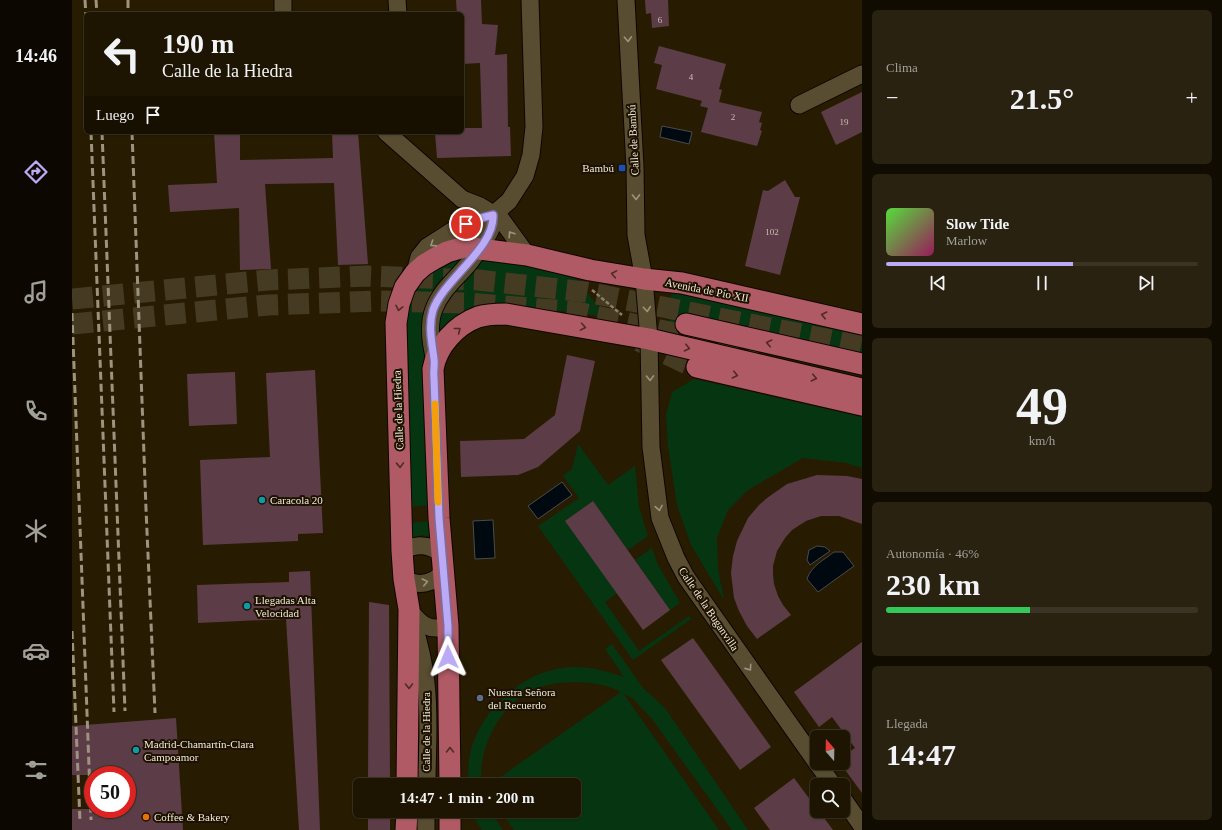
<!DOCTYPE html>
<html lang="es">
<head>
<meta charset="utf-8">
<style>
  :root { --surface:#1d1502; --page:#2a2211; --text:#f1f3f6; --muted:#a09f99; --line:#3b3424; --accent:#bbaaf6 }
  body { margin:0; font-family:Georgia,serif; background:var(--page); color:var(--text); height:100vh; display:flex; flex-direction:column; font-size:15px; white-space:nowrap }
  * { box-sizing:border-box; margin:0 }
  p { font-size:13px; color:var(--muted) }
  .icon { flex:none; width:22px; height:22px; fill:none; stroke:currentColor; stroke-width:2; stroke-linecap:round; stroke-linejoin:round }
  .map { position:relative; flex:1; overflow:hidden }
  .details { display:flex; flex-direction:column; gap:10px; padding:10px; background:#100c01; width:360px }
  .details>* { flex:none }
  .top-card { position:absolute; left:12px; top:12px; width:380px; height:122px; border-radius:6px; box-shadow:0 1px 3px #0004,0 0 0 1px var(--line); background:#1d1502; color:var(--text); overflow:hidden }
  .needle { width:26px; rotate:340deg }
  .controls { position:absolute; left:738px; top:730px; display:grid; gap:8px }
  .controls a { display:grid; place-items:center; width:40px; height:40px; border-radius:6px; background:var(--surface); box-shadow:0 1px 3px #0004,0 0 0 1px var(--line); font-size:20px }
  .speed { position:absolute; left:12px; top:766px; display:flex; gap:8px; font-size:20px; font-weight:700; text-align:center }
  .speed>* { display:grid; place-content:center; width:52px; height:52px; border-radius:50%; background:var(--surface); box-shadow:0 1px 3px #0004,0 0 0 1px var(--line); line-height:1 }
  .speed .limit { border:6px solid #d22; background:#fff; color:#111 }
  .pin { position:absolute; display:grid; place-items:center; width:34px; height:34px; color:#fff; margin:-17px; border:2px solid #fff; border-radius:50%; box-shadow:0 1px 4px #0007 }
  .me { position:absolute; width:44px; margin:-22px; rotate:359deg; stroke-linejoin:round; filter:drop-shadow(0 0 3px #0008) }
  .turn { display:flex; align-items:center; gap:14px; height:84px; padding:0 12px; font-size:18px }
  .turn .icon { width:52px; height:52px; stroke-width:2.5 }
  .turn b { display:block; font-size:28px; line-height:34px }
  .then { display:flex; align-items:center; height:38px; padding:0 12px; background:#0003; gap:8px; font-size:15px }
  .big { font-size:30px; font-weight:800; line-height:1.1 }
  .details .widget { flex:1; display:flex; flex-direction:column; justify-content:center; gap:6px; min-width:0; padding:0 14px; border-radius:6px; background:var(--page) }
  .details .dial { align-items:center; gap:0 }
  .dial b { font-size:52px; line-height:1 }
  .song { display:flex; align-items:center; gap:12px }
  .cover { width:48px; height:48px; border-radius:6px; background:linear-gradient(135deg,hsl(110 70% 55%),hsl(330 70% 35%)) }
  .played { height:4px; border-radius:2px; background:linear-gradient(90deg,var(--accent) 60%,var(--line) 60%) }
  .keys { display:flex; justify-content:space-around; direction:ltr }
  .heat { display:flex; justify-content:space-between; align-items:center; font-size:22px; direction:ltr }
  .charge { height:6px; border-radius:3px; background:linear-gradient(90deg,#34c759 46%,var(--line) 0) }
  .trip { position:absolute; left:281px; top:778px; width:228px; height:40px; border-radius:6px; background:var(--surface); box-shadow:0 1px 3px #0004,0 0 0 1px var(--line); font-weight:800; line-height:40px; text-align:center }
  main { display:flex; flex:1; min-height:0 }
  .tab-bar { display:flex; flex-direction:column; width:72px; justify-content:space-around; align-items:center; background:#0c0801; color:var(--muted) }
  .tab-bar .icon { width:28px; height:28px }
  .tab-bar .selected { color:var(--accent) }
  .tab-bar b { font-size:18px; color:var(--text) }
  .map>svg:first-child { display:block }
</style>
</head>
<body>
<main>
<nav class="tab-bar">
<b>14:46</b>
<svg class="icon selected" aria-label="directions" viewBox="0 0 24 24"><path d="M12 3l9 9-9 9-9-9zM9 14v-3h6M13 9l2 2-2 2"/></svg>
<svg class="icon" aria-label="music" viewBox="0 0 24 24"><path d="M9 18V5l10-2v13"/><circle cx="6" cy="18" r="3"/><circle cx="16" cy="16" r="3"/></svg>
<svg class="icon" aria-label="phone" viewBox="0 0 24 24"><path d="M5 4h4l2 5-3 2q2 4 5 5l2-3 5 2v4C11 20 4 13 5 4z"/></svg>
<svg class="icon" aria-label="climate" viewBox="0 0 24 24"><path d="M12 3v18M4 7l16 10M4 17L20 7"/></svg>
<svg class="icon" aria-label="car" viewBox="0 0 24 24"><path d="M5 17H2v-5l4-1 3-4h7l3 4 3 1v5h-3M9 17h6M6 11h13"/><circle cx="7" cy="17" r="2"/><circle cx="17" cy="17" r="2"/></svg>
<svg class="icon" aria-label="filters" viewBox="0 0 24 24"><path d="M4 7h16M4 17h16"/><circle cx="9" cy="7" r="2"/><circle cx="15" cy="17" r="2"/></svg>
</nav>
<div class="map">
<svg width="790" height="830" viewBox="0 0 790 830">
  <rect width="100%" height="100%" fill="#271c02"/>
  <g fill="#063512">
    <path d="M385,257L388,261C365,282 358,287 351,318L358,505L337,507L331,323L341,291L362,270Z"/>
    <polygon points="421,257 503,278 535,317 413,301 390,312 370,330 367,330 366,322 377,291 409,260"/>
    <polygon points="601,292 790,335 790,357 607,329 598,323 593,306"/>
    <polygon points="622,379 790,417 790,468 774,463 731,458 676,490 656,510 645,538 646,569 652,600 619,545 605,505 596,446 594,415 600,392"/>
    <polygon points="506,444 536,485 563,466 567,507 576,536 556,550 521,501 493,521 545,593 533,602 567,651 617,616 619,619 561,660 466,526 507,498 491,476 500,469"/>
    <polygon points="359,521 360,537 350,535 338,538 338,523"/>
    <polygon points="580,548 586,565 608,603 598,610 563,560"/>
    <path d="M540,644L571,688L593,708L676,830H660L580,719L560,698L551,693L647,830H442L428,811H502V785H417L549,692C537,685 521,683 508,682C492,682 477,683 463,689C429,702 404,750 410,785H396C396,771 396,756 401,743C416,702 457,668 501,667C519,667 535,671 552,677L533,649Z"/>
    <polygon points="401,811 418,811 431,830 410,830 404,821"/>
  </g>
  <g fill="#000810" stroke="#494c4d">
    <polygon points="590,126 620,132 617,144 588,137"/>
    <polygon points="490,482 500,495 466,519 456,506"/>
    <polygon points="421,520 423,558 403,559 401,521"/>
    <polygon points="745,546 753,547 758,551 738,565 735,560 737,550"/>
    <path d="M762,552H771L782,566L746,592L735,579C739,566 752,560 762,552Z"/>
  </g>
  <g fill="#5c3d47">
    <polygon points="384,0 409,0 410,24 426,25 423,55 435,54 436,127 438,127 439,156 365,158 363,132 390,132 390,128 410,128 408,63 390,64 390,14 385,14"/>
    <polygon points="573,0 596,0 597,26 580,28 579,13 574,14"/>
    <polygon points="587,46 654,64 647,89 650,90 647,102 690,112 687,122 690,123 688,130 690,131 685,146 629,132 636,108 628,106 630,101 584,89 590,65 582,63"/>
    <polygon points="790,92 790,132 764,145 749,112"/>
    <polygon points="142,132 168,132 168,160 261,158 260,132 286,132 296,264 266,265 262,183 193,184 199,269 168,270 167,208 98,212 96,185 145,183"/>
    <polygon points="713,180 723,197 728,197 708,275 673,266 691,190 696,191"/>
    <polygon points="495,355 523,361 508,431 466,467 446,475 389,477 388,441 452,439 483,415"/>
    <polygon points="243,370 251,533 226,534 226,541 131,545 128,460 198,457 194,373"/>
    <polygon points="163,372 165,424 117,426 115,374"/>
    <polygon points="745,475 775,476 790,479 790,524 767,516 749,516 734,521 720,530 713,538 705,551 701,566 701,575 702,584 706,596 711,605 719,615 685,639 675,626 667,611 662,598 659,573 661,556 665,541 676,518 687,505 695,498 715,484"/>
    <polygon points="521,501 598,610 571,630 493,521"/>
    <polygon points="238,571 248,830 227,830 214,619 126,623 125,585 217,582 217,572"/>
    <polygon points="297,602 317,605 318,785 296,785"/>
    <polygon points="621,638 699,747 668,770 589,660"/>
    <polygon points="790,642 790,793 771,767 771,756 783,748 760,717 747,727 722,692"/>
    <polygon points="104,718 111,830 0,830 0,809 55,809 55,775 0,775 0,726"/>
    <polygon points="722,778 745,809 745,811 747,811 761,830 698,830 682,808"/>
    <rect x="296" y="811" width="22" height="19"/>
  </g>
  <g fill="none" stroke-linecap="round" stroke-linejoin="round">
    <g stroke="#453b22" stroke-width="21" stroke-dasharray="21 10" stroke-linecap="butt">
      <polyline points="0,299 196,280 295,276 406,280 514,292 790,346"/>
      <polyline points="0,324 196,305 307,301 396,303 505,312 686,351"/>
      <polyline points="567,341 613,363 625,367"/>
    </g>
    <defs>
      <g id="minor">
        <polyline points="211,0 211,14"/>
        <polyline points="325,0 326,14"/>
        <polyline points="554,0 563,167 564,235 572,279 577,339 579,447 588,518 604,558 614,577 745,763"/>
        <polyline points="727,105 790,74"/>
        <polyline points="314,132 390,199 408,206 429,219 455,255"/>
        <polyline points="343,273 347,257 355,247 383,229 405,219 421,215 437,201 453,176 459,155 462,127 458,0"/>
        <path d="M363,360C359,345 356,324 362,309C368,293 380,282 391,270C398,263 404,254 409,245C416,235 422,227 421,215"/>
        <path d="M330,551C345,543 358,544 371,555"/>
        <path d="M332,579C346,587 362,584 372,571"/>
        <path d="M338,611C349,625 358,632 376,626"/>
        <path d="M341,623C347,642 352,663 354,683C358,717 355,751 355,785"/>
        <polyline points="745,763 761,785"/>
        <polyline points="771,799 790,826"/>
        <polyline points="354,830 354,811"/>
      </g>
      <g id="major">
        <polyline points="614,324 790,364"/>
        <polyline points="625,367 790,405"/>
        <polyline points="335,785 337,609 332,579 330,551 324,323 327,304 333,287 343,273 352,265 362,259 375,252 392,247 455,255 518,270 572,279 610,283 790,324"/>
        <path d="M378,785L376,626L367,518L361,369C365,346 384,325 406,317C415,314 424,314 434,314L577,339L790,389"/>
        <polyline points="378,811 378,830"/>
        <polyline points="334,830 335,811"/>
      </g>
    </defs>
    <use href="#minor" stroke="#0f0600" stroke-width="19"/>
    <use href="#major" stroke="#0f0600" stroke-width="23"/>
    <polyline stroke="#897f6a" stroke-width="2.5" stroke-dasharray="4 2" stroke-linecap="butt" points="520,290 550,315"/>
    <use href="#minor" stroke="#594d31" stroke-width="17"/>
    <use href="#major" stroke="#b05a65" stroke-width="21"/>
    <g stroke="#9d937f" stroke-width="3" stroke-dasharray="8 4" stroke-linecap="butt">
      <polyline points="13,0 14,16"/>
      <polyline points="24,0 25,14"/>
      <polyline points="56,0 56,14"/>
      <polyline points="19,132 42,712"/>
      <polyline points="30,132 53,711"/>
      <polyline points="60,132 74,509 83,713"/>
      <polyline points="0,313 19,820"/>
      <polyline points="0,631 8,821"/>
    </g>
  </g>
  <defs><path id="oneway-chevron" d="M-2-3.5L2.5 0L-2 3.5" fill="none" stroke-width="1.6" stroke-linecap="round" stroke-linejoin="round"/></defs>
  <g stroke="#9e947d">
    <use href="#oneway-chevron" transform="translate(556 39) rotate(87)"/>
    <use href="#oneway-chevron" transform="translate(564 197) rotate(89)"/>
    <use href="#oneway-chevron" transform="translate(439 234) rotate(-123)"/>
    <use href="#oneway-chevron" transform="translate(361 244) rotate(147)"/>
    <use href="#oneway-chevron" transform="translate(575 309) rotate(85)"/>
    <use href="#oneway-chevron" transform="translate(578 378) rotate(89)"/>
    <use href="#oneway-chevron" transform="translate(587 508) rotate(80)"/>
    <use href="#oneway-chevron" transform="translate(353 582) rotate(-13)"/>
    <use href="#oneway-chevron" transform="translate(677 668) rotate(55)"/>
  </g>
  <g stroke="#502b23">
    <use href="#oneway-chevron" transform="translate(542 274) rotate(-170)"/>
    <use href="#oneway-chevron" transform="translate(327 308) rotate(102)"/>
    <use href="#oneway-chevron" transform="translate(752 315) rotate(-167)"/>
    <use href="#oneway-chevron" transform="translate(511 327) rotate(10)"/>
    <use href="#oneway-chevron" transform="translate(386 330) rotate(-38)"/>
    <use href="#oneway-chevron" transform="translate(697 343) rotate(-167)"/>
    <use href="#oneway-chevron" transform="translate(615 348) rotate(13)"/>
    <use href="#oneway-chevron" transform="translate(663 375) rotate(13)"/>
    <use href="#oneway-chevron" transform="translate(742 378) rotate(13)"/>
    <use href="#oneway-chevron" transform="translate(328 465) rotate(88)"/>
    <use href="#oneway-chevron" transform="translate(337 686) rotate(90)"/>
    <use href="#oneway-chevron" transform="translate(378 750) rotate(-90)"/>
  </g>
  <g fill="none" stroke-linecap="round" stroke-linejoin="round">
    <defs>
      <path id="route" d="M376,657V626L367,518L362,378C361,372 363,365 362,359C360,343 356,326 361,310C372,279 423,248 421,215L405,219L394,224"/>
    </defs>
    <use href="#route" stroke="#7a6ea0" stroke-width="10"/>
    <use href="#route" stroke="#bbaaf6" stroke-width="7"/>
    <polyline stroke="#f59e0b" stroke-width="7" points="363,404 366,502"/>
  </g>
  <rect fill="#1a4fb4" stroke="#1d1200" stroke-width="1.5" x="546" y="164" width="8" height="8" rx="2"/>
  <g fill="#0f9aa8" stroke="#1d1200" stroke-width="1.5">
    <circle cx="190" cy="500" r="4"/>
    <circle cx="175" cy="606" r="4"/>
    <circle cx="64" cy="750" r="4"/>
  </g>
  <circle fill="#5c6f8a" stroke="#1d1200" stroke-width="1.5" cx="408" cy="698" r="4"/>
  <circle fill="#e8710a" stroke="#1d1200" stroke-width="1.5" cx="74" cy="817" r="4"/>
  <g text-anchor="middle" stroke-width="4" stroke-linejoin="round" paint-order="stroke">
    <g font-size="9" fill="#ccbfb5">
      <text x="588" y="23">6</text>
      <text x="619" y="80">4</text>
      <text x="661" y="120">2</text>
      <text x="772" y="125">19</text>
      <text x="700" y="235">102</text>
    </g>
    <g font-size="11" fill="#f2eada" stroke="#1d1200">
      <text transform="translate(561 140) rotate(-93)" y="4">Calle de Bambú</text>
      <text transform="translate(635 290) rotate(11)" y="4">Avenida de Pío XII</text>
      <text transform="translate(326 410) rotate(-92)" y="4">Calle de la Hiedra</text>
      <text transform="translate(637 609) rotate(56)" y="4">Calle de la Buganvilla</text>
      <text transform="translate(354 732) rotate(-90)" y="4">Calle de la Hiedra</text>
    </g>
    <g font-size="11" fill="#f2eada" stroke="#1d1200" text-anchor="start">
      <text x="542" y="172" text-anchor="end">Bambú</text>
      <text x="198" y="504">Caracola 20</text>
      <text x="183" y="604">Llegadas Alta<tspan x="183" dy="13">Velocidad</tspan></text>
      <text x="416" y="696">Nuestra Señora<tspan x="416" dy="13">del Recuerdo</tspan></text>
      <text x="72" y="748">Madrid-Chamartín-Clara<tspan x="72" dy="13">Campoamor</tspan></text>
      <text x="82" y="821">Coffee &amp; Bakery</text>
    </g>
  </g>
</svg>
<div class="controls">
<a><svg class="needle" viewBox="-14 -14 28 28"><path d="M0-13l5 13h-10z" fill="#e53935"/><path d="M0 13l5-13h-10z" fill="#a09f99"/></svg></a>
<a><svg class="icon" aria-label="search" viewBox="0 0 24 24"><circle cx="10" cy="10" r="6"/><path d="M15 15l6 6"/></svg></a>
</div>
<div class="speed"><div class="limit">50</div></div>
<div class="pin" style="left:394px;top:224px;background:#d93025"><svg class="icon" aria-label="arrive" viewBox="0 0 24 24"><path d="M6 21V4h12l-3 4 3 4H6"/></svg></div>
<svg class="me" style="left:376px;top:657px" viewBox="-20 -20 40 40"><path d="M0-17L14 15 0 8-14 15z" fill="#bbaaf6" stroke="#fff" stroke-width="4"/></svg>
<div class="trip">14:47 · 1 min · 200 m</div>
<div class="top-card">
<div class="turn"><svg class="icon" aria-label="left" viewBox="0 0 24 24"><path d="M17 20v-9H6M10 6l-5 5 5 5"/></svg><div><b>190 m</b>Calle de la Hiedra</div></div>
<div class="then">Luego<svg class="icon" aria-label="arrive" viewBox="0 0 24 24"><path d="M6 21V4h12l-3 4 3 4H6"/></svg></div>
</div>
</div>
<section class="details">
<div class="widget"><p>Clima</p>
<div class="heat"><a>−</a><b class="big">21.5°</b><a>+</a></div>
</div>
<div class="widget">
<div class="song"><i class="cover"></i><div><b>Slow Tide</b><p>Marlow</p></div></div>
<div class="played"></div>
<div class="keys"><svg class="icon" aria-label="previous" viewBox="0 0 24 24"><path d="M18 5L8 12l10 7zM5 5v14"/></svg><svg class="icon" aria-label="pause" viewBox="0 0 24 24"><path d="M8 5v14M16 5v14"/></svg><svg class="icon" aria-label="next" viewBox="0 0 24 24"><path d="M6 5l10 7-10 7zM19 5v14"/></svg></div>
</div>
<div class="widget dial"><b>49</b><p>km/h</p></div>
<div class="widget"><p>Autonomía · 46%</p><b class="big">230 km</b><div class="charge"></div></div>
<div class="widget"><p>Llegada</p><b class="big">14:47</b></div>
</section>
</main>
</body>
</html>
